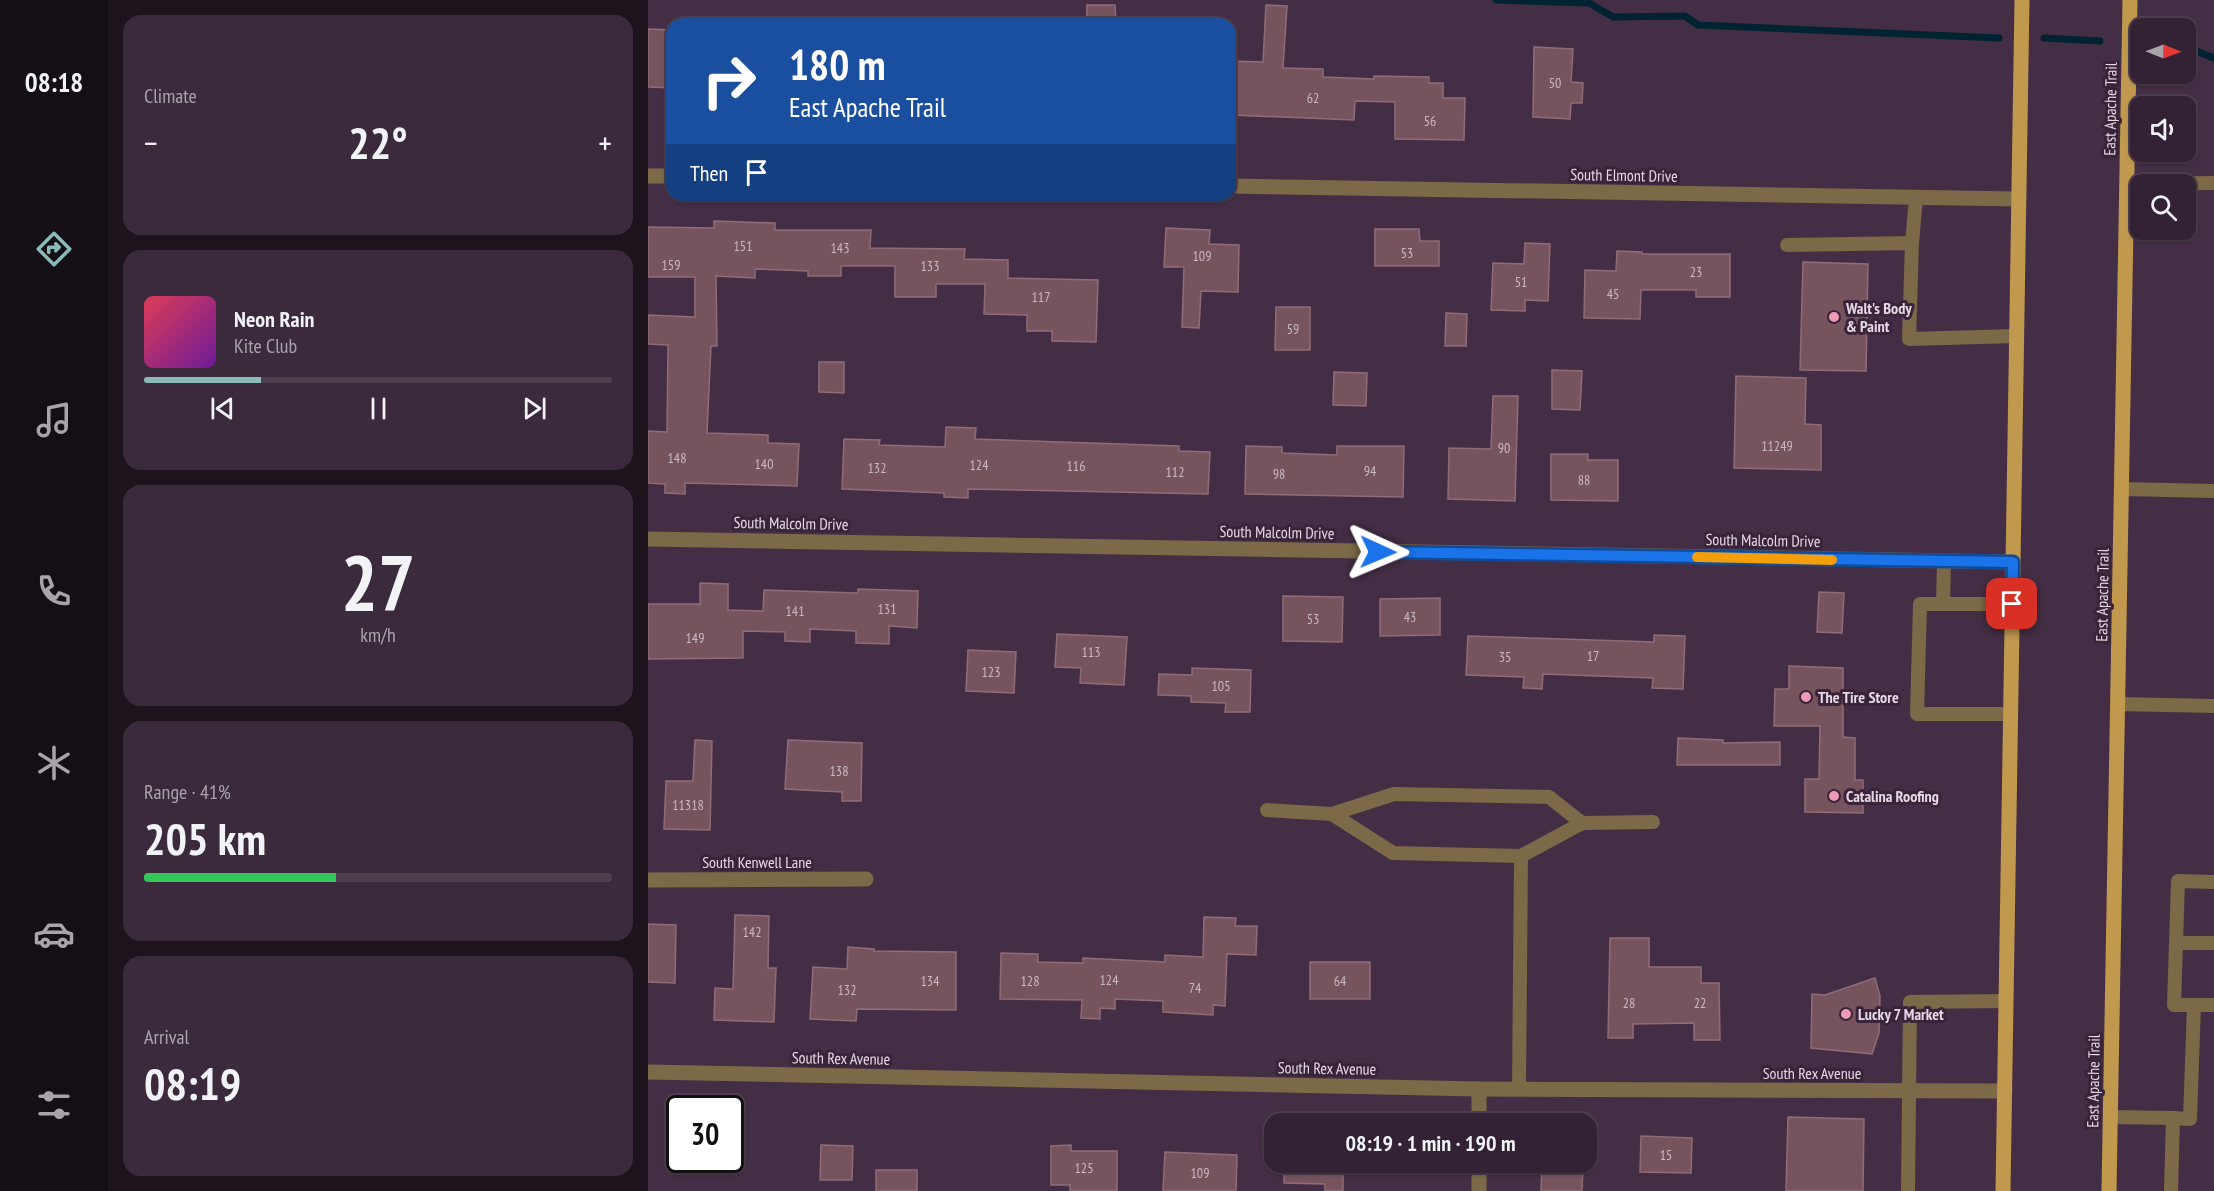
<!DOCTYPE html>
<html lang="en">
<head>
<meta charset="utf-8">
<style>
  :root { --surface:#332234; --page:#3b2a3c; --text:#f1f3f6; --muted:#a9a4ac; --line:#4e3f4f; --accent:#8bbbb9 }
  body { margin:0; font-family:"PT Sans Narrow",sans-serif; background:var(--page); color:var(--text); height:100vh; display:flex; flex-direction:column; font-size:22px; white-space:nowrap }
  * { box-sizing:border-box; margin:0 }
  p { font-size:20px; color:var(--muted) }
  .icon { flex:none; width:33px; height:33px; fill:none; stroke:currentColor; stroke-width:2; stroke-linecap:round; stroke-linejoin:round }
  .map { position:relative; flex:1; overflow:hidden }
  .details { display:flex; flex-direction:column; gap:15px; padding:15px; background:#1c131d; width:540px }
  .details>* { flex:none }
  .top-card { position:absolute; left:18px; top:18px; width:570px; height:183px; border-radius:18px; box-shadow:0 2px 4px #0004,0 0 0 2px var(--line); background:#1a4fa0; color:#fff; overflow:hidden }
  .needle { width:39px; rotate:91deg }
  .buttons { position:absolute; left:1482px; top:18px; display:grid; gap:12px }
  .buttons a { display:grid; place-items:center; width:66px; height:66px; border-radius:12px; background:var(--surface); box-shadow:0 2px 4px #0004,0 0 0 2px var(--line); font-size:30px }
  .speed { position:absolute; left:18px; top:1095px; display:flex; gap:12px; font-size:30px; font-weight:700; text-align:center }
  .speed>* { display:grid; place-content:center; width:78px; height:78px; border-radius:50%; background:var(--surface); box-shadow:0 2px 4px #0004,0 0 0 2px var(--line); line-height:1 }
  .speed .limit { border:3px solid #111; border-radius:9px; background:#fff; color:#111 }
  .pin { position:absolute; display:grid; place-items:center; width:51px; height:51px; color:#fff; margin:-26px; border-radius:12px; box-shadow:0 3px 9px #0006 }
  .me { position:absolute; width:66px; margin:-33px; rotate:91deg; stroke-linejoin:round; filter:drop-shadow(0 0 4px #0008) }
  .turn { display:flex; align-items:center; gap:21px; height:126px; padding:0 24px; font-size:27px }
  .turn .icon { width:78px; height:78px; stroke-width:2.5 }
  .turn b { display:block; font-size:42px; line-height:51px }
  .then { display:flex; align-items:center; height:57px; padding:0 24px; background:#0003; gap:12px; font-size:22px }
  .big { font-size:45px; font-weight:700; line-height:1.1 }
  .details .card { flex:1; display:flex; flex-direction:column; justify-content:center; gap:9px; min-width:0; padding:0 21px; border-radius:18px; background:var(--page) }
  .details .dial { align-items:center; gap:0 }
  .dial b { font-size:78px; line-height:1 }
  .song { display:flex; align-items:center; gap:18px }
  .cover { width:72px; height:72px; border-radius:9px; background:linear-gradient(135deg,hsl(350 70% 55%),hsl(280 70% 35%)) }
  .played { height:6px; border-radius:3px; background:linear-gradient(90deg,var(--accent) 25%,var(--line) 25%) }
  .keys { display:flex; justify-content:space-around; direction:ltr }
  .heat { display:flex; justify-content:space-between; align-items:center; font-size:33px; direction:ltr }
  .charge { height:9px; border-radius:4px; background:linear-gradient(90deg,#34c759 41%,var(--line) 0) }
  .trip { position:absolute; left:616px; top:1113px; width:333px; height:60px; border-radius:18px; background:var(--surface); box-shadow:0 2px 4px #0004,0 0 0 2px var(--line); font-weight:700; line-height:60px; text-align:center }
  main { display:flex; flex:1; min-height:0 }
  .dock { display:flex; flex-direction:column; width:108px; justify-content:space-around; align-items:center; background:#140e15; color:var(--muted) }
  .dock .icon { width:42px; height:42px }
  .dock .selected { color:var(--accent) }
  .dock b { font-size:27px; color:var(--text) }
  .map>svg:first-child { display:block }
</style>
</head>
<body>
<main>
<nav class="dock">
<b>08:18</b>
<svg class="icon selected" aria-label="directions" viewBox="0 0 24 24"><path d="M12 3l9 9-9 9-9-9zM9 14v-3h6M13 9l2 2-2 2"/></svg>
<svg class="icon" aria-label="music" viewBox="0 0 24 24"><path d="M9 18V5l10-2v13"/><circle cx="6" cy="18" r="3"/><circle cx="16" cy="16" r="3"/></svg>
<svg class="icon" aria-label="phone" viewBox="0 0 24 24"><path d="M5 4h4l2 5-3 2q2 4 5 5l2-3 5 2v4C11 20 4 13 5 4z"/></svg>
<svg class="icon" aria-label="climate" viewBox="0 0 24 24"><path d="M12 3v18M4 7l16 10M4 17L20 7"/></svg>
<svg class="icon" aria-label="car" viewBox="0 0 24 24"><path d="M5 17H2v-5l4-1 3-4h7l3 4 3 1v5h-3M9 17h6M6 11h13"/><circle cx="7" cy="17" r="2"/><circle cx="17" cy="17" r="2"/></svg>
<svg class="icon" aria-label="filters" viewBox="0 0 24 24"><path d="M4 7h16M4 17h16"/><circle cx="9" cy="7" r="2"/><circle cx="15" cy="17" r="2"/></svg>
</nav>
<section class="details">
<div class="card"><p>Climate</p>
<div class="heat"><a>−</a><b class="big">22°</b><a>+</a></div>
</div>
<div class="card">
<div class="song"><i class="cover"></i><div><b>Neon Rain</b><p>Kite Club</p></div></div>
<div class="played"></div>
<div class="keys"><svg class="icon" aria-label="previous" viewBox="0 0 24 24"><path d="M18 5L8 12l10 7zM5 5v14"/></svg><svg class="icon" aria-label="pause" viewBox="0 0 24 24"><path d="M8 5v14M16 5v14"/></svg><svg class="icon" aria-label="next" viewBox="0 0 24 24"><path d="M6 5l10 7-10 7zM19 5v14"/></svg></div>
</div>
<div class="card dial"><b>27</b><p>km/h</p></div>
<div class="card"><p>Range · 41%</p><b class="big">205 km</b><div class="charge"></div></div>
<div class="card"><p>Arrival</p><b class="big">08:19</b></div>
</section>
<div class="map">
<svg width="1566" height="1191" viewBox="0 0 1566 1191">
  <rect width="100%" height="100%" fill="#442e45"/>
  <g fill="none" stroke-linecap="round" stroke-linejoin="round">
    <g stroke="#002332" stroke-width="7">
      <polyline points="848,0 941,3 965,17 1037,16 1050,25 1351,38"/>
      <polyline points="1396,38 1452,41"/>
      <polyline points="1538,47 1566,58"/>
    </g>
  </g>
  <g fill="#76545e" stroke="#906c77" stroke-width="1.5">
    <polygon points="439,5 467,5 468,24 439,24"/>
    <polygon points="618,5 639,6 635,68 675,69 675,77 726,79 726,76 781,77 781,83 795,83 795,98 817,98 816,140 747,139 747,102 707,101 706,120 582,115 582,61 615,62"/>
    <polygon points="0,29 24,30 24,88 0,87"/>
    <polygon points="886,47 925,49 923,82 935,83 934,103 923,103 922,119 885,117"/>
    <polygon points="66,221 127,223 127,230 223,230 222,248 317,249 316,259 360,260 360,278 450,280 448,342 404,341 404,331 379,331 379,315 336,314 337,284 288,284 288,297 247,297 247,266 193,266 193,276 160,276 160,271 107,269 107,278 68,276 69,346 63,346 59,433 120,435 120,443 151,444 149,486 37,483 37,494 17,493 17,484 0,483 0,431 19,432 20,345 0,344 0,315 47,317 47,277 0,277 0,227 66,228"/>
    <polygon points="518,228 562,230 561,244 591,245 590,292 553,291 551,328 534,327 536,267 516,267"/>
    <polygon points="727,229 771,229 772,241 791,241 791,266 727,266"/>
    <polygon points="877,243 902,244 900,301 877,300 877,311 843,310 845,263 876,264"/>
    <polygon points="969,251 994,252 994,254 1082,254 1082,297 1048,297 1048,290 993,290 992,319 936,318 937,270 968,271"/>
    <polygon points="1155,262 1220,264 1218,371 1152,370"/>
    <polygon points="628,307 662,307 662,350 627,350"/>
    <polygon points="798,313 819,314 818,346 797,346"/>
    <polygon points="171,362 196,362 196,393 171,392"/>
    <polygon points="904,370 934,371 932,410 904,409"/>
    <polygon points="686,372 719,373 718,406 685,405"/>
    <polygon points="1088,376 1158,378 1157,424 1173,425 1173,470 1086,468"/>
    <polygon points="845,396 870,396 867,501 800,499 801,448 843,449"/>
    <polygon points="298,427 328,428 327,439 531,446 531,451 562,452 560,494 320,489 320,498 296,497 296,493 194,489 196,439 232,440 231,445 297,447"/>
    <polygon points="598,446 634,447 634,453 689,455 689,446 756,446 755,497 597,494"/>
    <polygon points="903,454 940,454 940,460 970,460 970,501 903,500"/>
    <polygon points="52,583 80,584 80,610 115,611 116,590 210,593 210,589 270,591 269,628 241,626 241,644 208,643 208,631 162,629 162,642 137,641 137,632 95,631 95,658 0,659 0,604 52,604"/>
    <polygon points="1171,592 1196,593 1194,633 1169,632"/>
    <polygon points="635,596 695,597 694,642 635,641"/>
    <polygon points="792,598 792,635 732,636 732,599"/>
    <polygon points="409,634 479,637 476,685 432,683 433,668 407,667"/>
    <polygon points="1006,635 1037,636 1035,689 1004,688 1005,678 895,674 894,689 875,688 876,677 818,675 820,636 1006,642"/>
    <polygon points="320,650 368,652 366,693 318,691"/>
    <polygon points="1141,666 1195,668 1195,737 1207,738 1207,780 1215,780 1215,813 1157,812 1157,779 1171,779 1172,726 1126,726 1127,689 1141,689"/>
    <polygon points="544,668 603,670 602,712 577,712 578,703 543,702 543,696 510,695 511,674 544,675"/>
    <polygon points="1030,738 1075,740 1075,743 1132,742 1132,765 1029,765"/>
    <polygon points="47,740 64,741 62,830 16,829 18,781 45,781"/>
    <polygon points="140,740 214,743 213,801 194,801 194,792 137,789"/>
    <polygon points="87,915 121,916 120,968 128,968 126,1022 66,1020 67,988 85,989"/>
    <polygon points="556,917 588,918 587,926 609,926 608,955 579,954 577,1006 565,1005 565,1015 515,1012 515,1001 467,999 467,1009 452,1008 452,1019 433,1018 434,1000 352,999 353,953 390,954 390,962 435,963 435,958 517,962 517,955 555,957"/>
    <polygon points="0,924 28,925 27,983 0,982"/>
    <polygon points="962,938 1001,938 1001,967 1053,967 1053,983 1071,983 1072,1040 1046,1040 1046,1023 985,1024 985,1038 960,1038"/>
    <polygon points="200,947 226,949 226,951 308,952 308,1010 209,1009 208,1021 162,1019 165,967 199,969"/>
    <rect x="662" y="962" width="60" height="37"/>
    <polygon points="1227,978 1232,996 1231,1033 1224,1054 1163,1048 1164,994 1177,995"/>
    <polygon points="1140,1117 1216,1119 1215,1191 1138,1191"/>
    <polygon points="993,1136 1044,1138 1043,1173 992,1172"/>
    <polygon points="173,1145 205,1146 204,1180 172,1180"/>
    <polygon points="423,1145 423,1151 469,1151 469,1191 422,1191 422,1185 403,1185 403,1146"/>
    <polygon points="517,1152 589,1155 588,1191 515,1191"/>
    <polygon points="636,1162 695,1162 695,1191 677,1191 677,1184 636,1183"/>
    <polygon points="894,1162 935,1162 934,1191 893,1191"/>
    <rect x="228" y="1170" width="41" height="21"/>
  </g>
  <g fill="none" stroke-linecap="round" stroke-linejoin="round">
    <g stroke="#7c6947" stroke-width="14">
      <polyline points="1479,184 1566,183"/>
      <polyline points="1264,243 1268,198"/>
      <polyline points="1139,245 1264,243 1261,339 1368,336"/>
      <polyline points="1474,489 1566,491"/>
      <polyline points="1295,603 1296,562"/>
      <polyline points="1470,704 1566,706"/>
      <polyline points="1362,714 1269,714 1272,604 1364,604"/>
      <polyline points="619,810 684,814 745,853 873,856 934,823 1005,822"/>
      <polyline points="684,814 746,794 901,797 934,823"/>
      <polyline points="1528,943 1566,943"/>
      <polyline points="1546,1005 1526,1005 1530,881 1566,882"/>
      <polyline points="871,1089 873,856"/>
      <polyline points="1462,1117 1525,1118 1523,1191"/>
      <polyline points="1525,1118 1542,1119 1546,1005 1566,1005"/>
      <polyline points="1260,1191 1262,1002 1358,1001"/>
    </g>
    <g stroke="#7c6947" stroke-width="15">
      <polyline points="0,176 24,176"/>
      <polyline points="582,186 1369,199"/>
      <polyline points="0,539 1365,562"/>
      <polyline points="0,880 218,879"/>
      <polyline points="0,1072 831,1089 1357,1091"/>
      <polyline points="831,1124 831,1089"/>
      <polyline points="831,1191 831,1162"/>
    </g>
    <g stroke="#c0984e" stroke-width="15">
      <polyline points="1355,1191 1374,0"/>
      <polyline points="1461,1191 1482,0"/>
    </g>
  </g>
  <g fill="none" stroke-linecap="round" stroke-linejoin="round">
    <defs>
      <polyline id="route" points="730,552 1365,562 1364,604"/>
    </defs>
    <use href="#route" stroke="#114b97" stroke-width="15"/>
    <use href="#route" stroke="#1a73e8" stroke-width="10"/>
    <polyline stroke="#f59e0b" stroke-width="10" points="1049,557 1184,560"/>
  </g>
  <g fill="#ef9ab7" stroke="#3a243a" stroke-width="2">
    <circle cx="1186" cy="317" r="6"/>
    <circle cx="1158" cy="697" r="6"/>
    <circle cx="1186" cy="796" r="6"/>
    <circle cx="1198" cy="1014" r="6"/>
  </g>
  <g text-anchor="middle" stroke-width="6" stroke-linejoin="round" paint-order="stroke">
    <g font-size="14" fill="#cab7c3">
      <text x="907" y="88">50</text>
      <text x="665" y="103">62</text>
      <text x="782" y="126">56</text>
      <text x="95" y="251">151</text>
      <text x="192" y="253">143</text>
      <text x="759" y="258">53</text>
      <text x="554" y="261">109</text>
      <text x="23" y="270">159</text>
      <text x="282" y="271">133</text>
      <text x="1048" y="277">23</text>
      <text x="873" y="287">51</text>
      <text x="965" y="299">45</text>
      <text x="393" y="302">117</text>
      <text x="645" y="334">59</text>
      <text x="1129" y="451">11249</text>
      <text x="856" y="453">90</text>
      <text x="29" y="463">148</text>
      <text x="116" y="469">140</text>
      <text x="331" y="470">124</text>
      <text x="428" y="471">116</text>
      <text x="229" y="473">132</text>
      <text x="722" y="476">94</text>
      <text x="527" y="477">112</text>
      <text x="631" y="479">98</text>
      <text x="936" y="485">88</text>
      <text x="239" y="614">131</text>
      <text x="147" y="616">141</text>
      <text x="762" y="622">43</text>
      <text x="665" y="624">53</text>
      <text x="47" y="643">149</text>
      <text x="443" y="657">113</text>
      <text x="945" y="661">17</text>
      <text x="857" y="662">35</text>
      <text x="343" y="677">123</text>
      <text x="573" y="691">105</text>
      <text x="191" y="776">138</text>
      <text x="40" y="810">11318</text>
      <text x="104" y="937">142</text>
      <text x="461" y="985">124</text>
      <text x="282" y="986">134</text>
      <text x="382" y="986">128</text>
      <text x="692" y="986">64</text>
      <text x="547" y="993">74</text>
      <text x="199" y="995">132</text>
      <text x="981" y="1008">28</text>
      <text x="1052" y="1008">22</text>
      <text x="1018" y="1160">15</text>
      <text x="436" y="1173">125</text>
      <text x="552" y="1178">109</text>
    </g>
    <g font-size="16" fill="#e6d8e5" stroke="#3a243a">
      <text transform="translate(1462 109) rotate(-89)" y="6">East Apache Trail</text>
      <text transform="translate(976 175) rotate(1)" y="6">South Elmont Drive</text>
      <text transform="translate(143 523) rotate(1)" y="6">South Malcolm Drive</text>
      <text transform="translate(629 532) rotate(1)" y="6">South Malcolm Drive</text>
      <text transform="translate(1115 540) rotate(1)" y="6">South Malcolm Drive</text>
      <text transform="translate(1454 595) rotate(-89)" y="6">East Apache Trail</text>
      <text x="109" y="868">South Kenwell Lane</text>
      <text transform="translate(193 1058) rotate(1)" y="6">South Rex Avenue</text>
      <text transform="translate(679 1068) rotate(1)" y="6">South Rex Avenue</text>
      <text x="1164" y="1079">South Rex Avenue</text>
      <text transform="translate(1445 1081) rotate(-89)" y="6">East Apache Trail</text>
    </g>
    <g font-size="16" font-weight="bold" fill="#e6d8e5" stroke="#3a243a" text-anchor="start">
      <text x="1198" y="314">Walt's Body<tspan x="1198" dy="18">&amp; Paint</tspan></text>
      <text x="1170" y="703">The Tire Store</text>
      <text x="1198" y="802">Catalina Roofing</text>
      <text x="1210" y="1020">Lucky 7 Market</text>
    </g>
  </g>
</svg>
<div class="buttons">
<a><svg class="needle" viewBox="-14 -14 28 28"><path d="M0-13l5 13h-10z" fill="#e53935"/><path d="M0 13l5-13h-10z" fill="#a9a4ac"/></svg></a>
<a><svg class="icon" aria-label="sound" viewBox="0 0 24 24"><path d="M4 9h4l5-4v14l-5-4H4zM17 9q2 3 0 6"/></svg></a>
<a><svg class="icon" aria-label="search" viewBox="0 0 24 24"><circle cx="10" cy="10" r="6"/><path d="M15 15l6 6"/></svg></a>
</div>
<div class="speed"><div class="limit">30</div></div>
<div class="pin" style="left:1364px;top:604px;background:#d93025"><svg class="icon" aria-label="arrive" viewBox="0 0 24 24"><path d="M6 21V4h12l-3 4 3 4H6"/></svg></div>
<svg class="me" style="left:730px;top:552px" viewBox="-20 -20 40 40"><path d="M0-17L14 15 0 8-14 15z" fill="#1a73e8" stroke="#fff" stroke-width="4"/></svg>
<div class="trip">08:19 · 1 min · 190 m</div>
<div class="top-card">
<div class="turn"><svg class="icon" aria-label="right" viewBox="0 0 24 24"><path d="M7 20v-9h11M14 6l5 5-5 5"/></svg><div><b>180 m</b>East Apache Trail</div></div>
<div class="then">Then<svg class="icon" aria-label="arrive" viewBox="0 0 24 24"><path d="M6 21V4h12l-3 4 3 4H6"/></svg></div>
</div>
</div>
</main>
</body>
</html>
